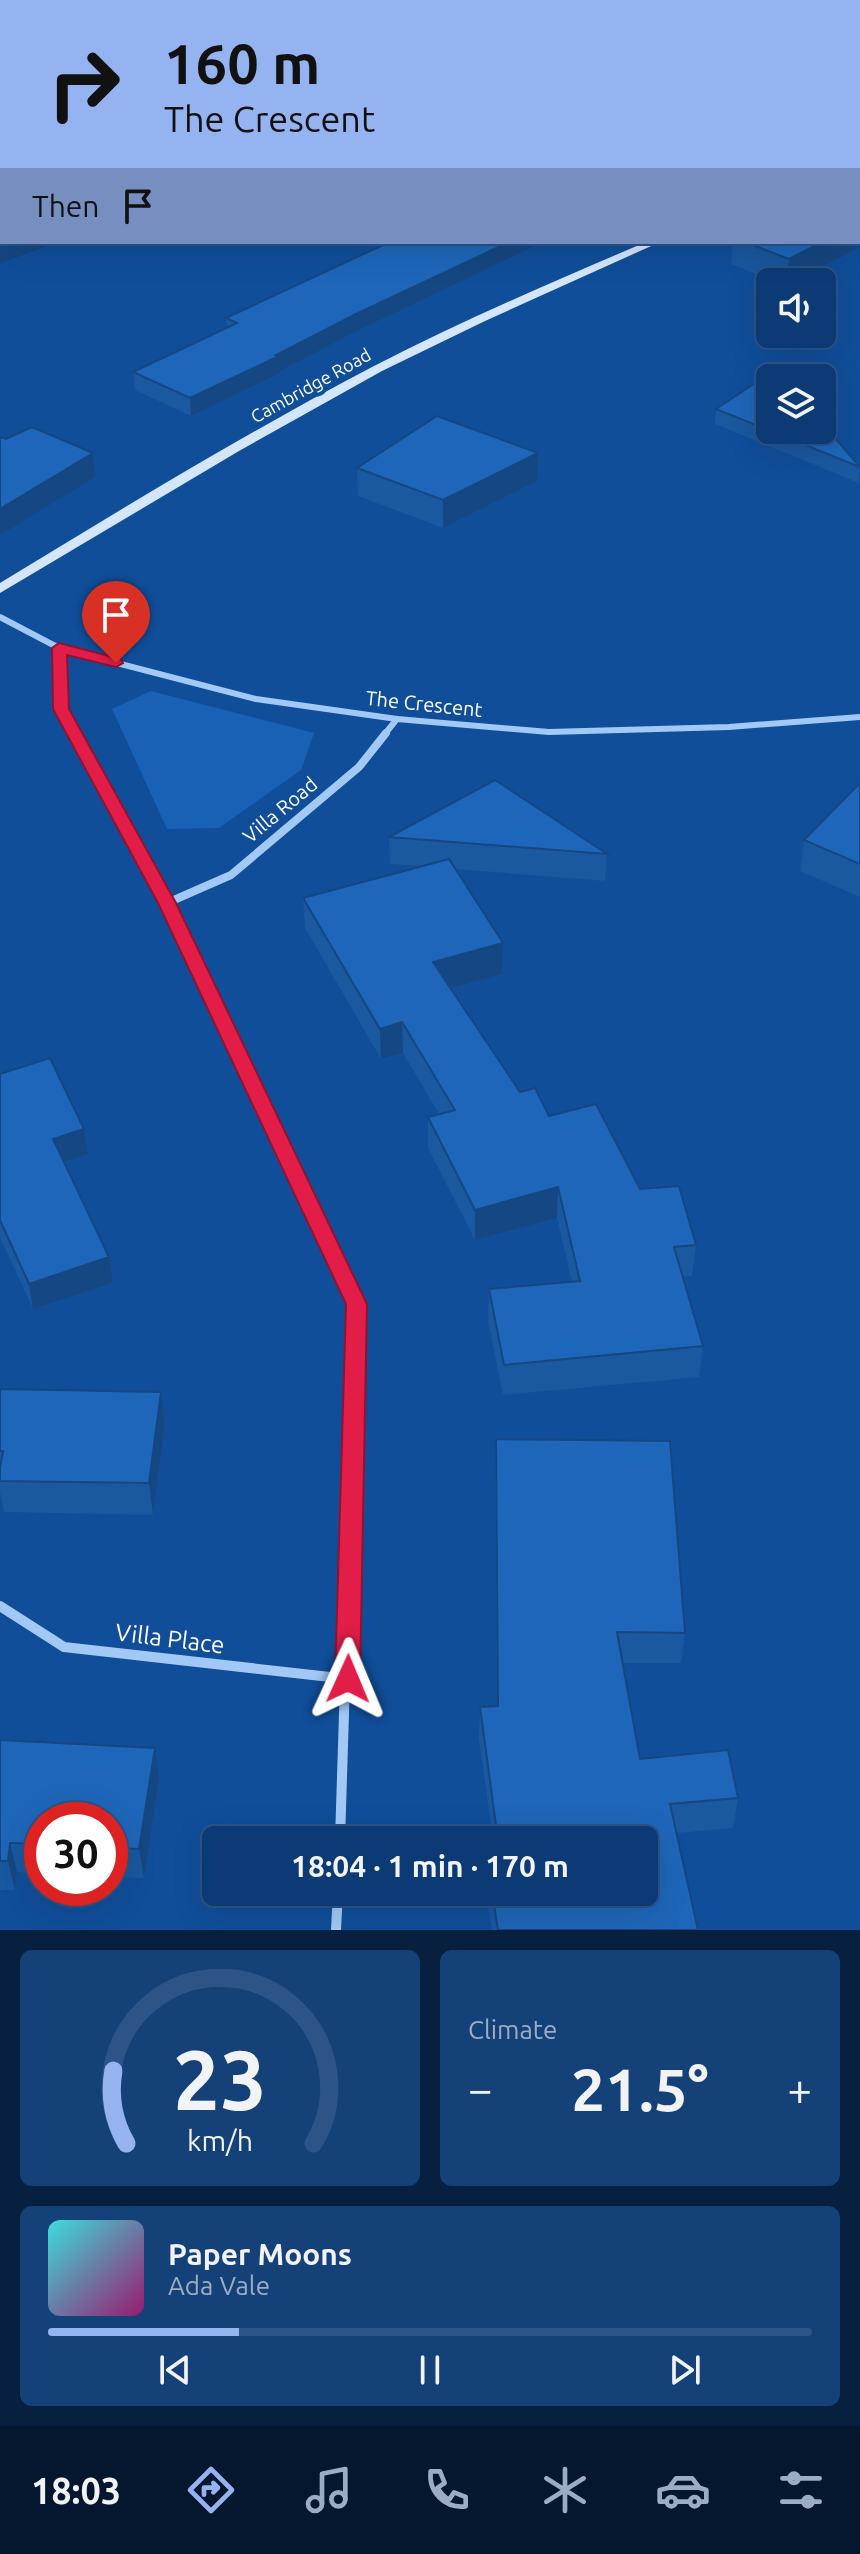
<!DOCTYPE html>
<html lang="en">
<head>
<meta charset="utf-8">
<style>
  :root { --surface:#0c3a74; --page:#154179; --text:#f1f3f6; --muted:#9aadc5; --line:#2c5486; --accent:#95b2f1 }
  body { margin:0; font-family:Ubuntu,sans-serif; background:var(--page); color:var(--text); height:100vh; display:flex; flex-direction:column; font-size:30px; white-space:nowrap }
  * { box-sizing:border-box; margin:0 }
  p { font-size:26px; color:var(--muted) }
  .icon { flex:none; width:44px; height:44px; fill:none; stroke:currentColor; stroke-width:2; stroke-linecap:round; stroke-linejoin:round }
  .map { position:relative; height:1930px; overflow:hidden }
  .drawer { display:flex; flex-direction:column; gap:20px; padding:20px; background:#072040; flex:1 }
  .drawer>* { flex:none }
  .top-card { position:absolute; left:0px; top:0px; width:860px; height:244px; box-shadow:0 8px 32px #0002,0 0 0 2px var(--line); background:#95b2f1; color:#111; overflow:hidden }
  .tools { position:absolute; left:756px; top:268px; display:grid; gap:16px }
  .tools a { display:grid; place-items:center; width:80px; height:80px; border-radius:12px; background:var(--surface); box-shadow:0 8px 32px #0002,0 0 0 2px var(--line); font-size:40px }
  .speed { position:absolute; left:24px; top:1802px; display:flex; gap:16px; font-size:40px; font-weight:700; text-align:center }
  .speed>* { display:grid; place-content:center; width:104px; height:104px; border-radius:50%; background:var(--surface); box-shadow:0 8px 32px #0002,0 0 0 2px var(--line); line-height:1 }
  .speed .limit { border:12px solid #d22; background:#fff; color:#111 }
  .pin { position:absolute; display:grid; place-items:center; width:68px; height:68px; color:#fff; margin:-82px -34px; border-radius:50% 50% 50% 0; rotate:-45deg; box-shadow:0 0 8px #0007 }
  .pin .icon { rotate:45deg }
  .me { position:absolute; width:88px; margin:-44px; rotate:1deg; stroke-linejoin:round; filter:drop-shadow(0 0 6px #0008) }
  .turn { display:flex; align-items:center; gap:28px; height:168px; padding:0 32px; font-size:36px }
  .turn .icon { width:104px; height:104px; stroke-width:2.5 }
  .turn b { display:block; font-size:56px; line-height:68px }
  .then { display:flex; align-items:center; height:76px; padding:0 32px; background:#0003; gap:16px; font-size:30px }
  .big { font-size:60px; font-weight:600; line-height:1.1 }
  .drawer .card { flex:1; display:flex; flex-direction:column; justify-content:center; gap:12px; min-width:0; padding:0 28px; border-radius:12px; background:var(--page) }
  .drawer .dial { align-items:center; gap:0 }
  .dial svg { height:208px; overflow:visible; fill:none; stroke:var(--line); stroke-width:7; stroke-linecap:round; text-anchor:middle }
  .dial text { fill:var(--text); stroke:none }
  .song { display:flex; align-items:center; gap:24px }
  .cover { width:96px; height:96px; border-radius:12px; background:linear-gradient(135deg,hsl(180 70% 55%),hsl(320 70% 35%)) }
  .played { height:8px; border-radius:4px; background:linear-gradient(90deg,var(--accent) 25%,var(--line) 25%) }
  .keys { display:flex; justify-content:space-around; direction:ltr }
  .heat { display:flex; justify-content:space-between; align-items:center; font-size:44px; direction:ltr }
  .drawer .tiles { flex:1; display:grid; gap:20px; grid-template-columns:1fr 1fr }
  .card:last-child { grid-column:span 2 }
  .trip { position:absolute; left:202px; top:1826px; width:456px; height:80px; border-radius:12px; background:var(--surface); box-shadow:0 8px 32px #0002,0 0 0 2px var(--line); font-weight:600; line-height:80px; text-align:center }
  .dock { display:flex; height:128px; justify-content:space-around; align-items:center; background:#05172e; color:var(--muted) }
  .dock .icon { width:56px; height:56px }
  .dock .active { color:var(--accent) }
  .dock b { font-size:36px; color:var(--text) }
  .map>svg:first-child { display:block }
</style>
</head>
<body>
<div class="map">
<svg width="860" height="1930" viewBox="0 0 860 1930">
  <rect width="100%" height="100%" fill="#104e9a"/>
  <polygon fill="#1861b4" points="151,691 314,733 301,770 219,828 167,829 112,709"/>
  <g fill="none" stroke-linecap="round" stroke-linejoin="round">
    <g stroke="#a2c9f5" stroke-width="5">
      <polyline points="711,0 717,2"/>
      <polyline points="826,2 839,0"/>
    </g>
    <g stroke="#a2c9f5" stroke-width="6">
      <polyline points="0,617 59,648 256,699 397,719 549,732 729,727 860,717"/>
      <polyline points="59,648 61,709 75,735"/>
      <polyline points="384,735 397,719"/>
    </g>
    <g stroke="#a2c9f5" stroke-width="8">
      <polyline points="74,733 167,903 336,1261"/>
      <polyline points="167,903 231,875 359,767 386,733"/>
    </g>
    <g stroke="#a2c9f5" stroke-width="10">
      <polyline points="335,1259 357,1304 340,1840"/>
      <polyline points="0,1606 64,1647 348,1679"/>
      <polyline points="336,1930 338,1892"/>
    </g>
    <g fill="#d3e6fd" fill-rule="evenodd">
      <rect x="0" y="19" width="2" height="6"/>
      <rect x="858" y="145" width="2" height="6"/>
      <path d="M646,242H660L485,321L382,371L239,451L0,593V583C123,508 246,433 374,366C463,320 555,281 646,242Z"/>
    </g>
  </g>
  <g fill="#1a589f">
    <polygon points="375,242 543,242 357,331 280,371 280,373 191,416 135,390 133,372 227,328 226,318 375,248"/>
    <polygon points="733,242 858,242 860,247 793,282 776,282 731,264"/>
    <polygon points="716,409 860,466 859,483 715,424"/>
    <polygon points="357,468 537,481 443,528 358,496"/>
    <polygon points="860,783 860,897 800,871 804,840"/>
    <polygon points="389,837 607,854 605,881 456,869 503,943 502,974 451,988 520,1092 640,1189 696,1245 692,1276 682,1277 703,1346 699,1377 503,1395 488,1320 489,1289 572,1282 557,1218 475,1240 428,1148 428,1117 439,1114 403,1053 381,1059 305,928 303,898 422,866 390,864"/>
    <polygon points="0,1074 84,1129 88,1154 64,1162 113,1283 33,1309 0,1237"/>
    <polygon points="0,1389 161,1392 165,1424 153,1515 4,1512 0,1492"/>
    <polygon points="496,1439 685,1633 681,1663 623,1663 640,1759 738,1798 733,1828 677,1833 698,1930 492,1930 486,1892 644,1892 644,1840 493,1840 479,1738 480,1707 497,1706 495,1471"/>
    <polygon points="0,1740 159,1779 144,1878 110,1877 110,1820 42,1820 42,1874 17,1872 15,1890 0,1890"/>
  </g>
  <g fill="#154782">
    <polygon points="860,223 860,247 793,282 786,282 789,259 822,242 858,242 858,224"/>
    <polygon points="2,235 2,242 59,242 0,263 0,236"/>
    <polygon points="509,242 543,242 357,331 280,371 280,373 191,416 190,398 356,314"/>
    <polygon points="93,453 95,477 0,535 0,509"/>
    <polygon points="538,453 537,481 443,528 443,500"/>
    <polygon points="503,943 502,974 433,993 433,962"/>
    <polygon points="402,1022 403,1053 381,1059 380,1029"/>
    <polygon points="84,1129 88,1154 57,1164 53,1139"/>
    <polygon points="558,1187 557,1218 475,1240 475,1210"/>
    <polygon points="109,1257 113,1283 33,1309 29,1284"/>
    <polygon points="161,1392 165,1424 153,1515 149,1483"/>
    <polygon points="155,1748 159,1779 144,1878 139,1849"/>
    <polygon points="10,1843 17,1872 15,1890 8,1861"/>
  </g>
  <g fill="#1e66b9" stroke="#154782" stroke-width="2">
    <polygon points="157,0 164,0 168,2 150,2"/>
    <polygon points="185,0 253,0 257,2 177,2"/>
    <polygon points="2,39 2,235 0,236 0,40"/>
    <polygon points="860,172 860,223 858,224 858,173"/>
    <polygon points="376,242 509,242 356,314 276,355 279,356 190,398 133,372 237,323 226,318 383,245"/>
    <polygon points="745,242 822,242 789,259"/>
    <polygon points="763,378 782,378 770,378 770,430 822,430 822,423 860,467 716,409"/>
    <polygon points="437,416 538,453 443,500 357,468"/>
    <polygon points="32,427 93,453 0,509 0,437 6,439"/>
    <polygon points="495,780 607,854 389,837"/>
    <polygon points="860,783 860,864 804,840"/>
    <polygon points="449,859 503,943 433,962 520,1092 535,1088 549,1116 596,1104 640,1189 679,1186 696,1245 674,1247 703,1346 504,1365 489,1289 580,1281 558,1187 475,1210 428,1117 455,1110 402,1022 380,1029 303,898"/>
    <polygon points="50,1058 84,1129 53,1139 109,1257 29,1284 0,1220 0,1074"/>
    <polygon points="0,1389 161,1392 149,1483 0,1481 0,1468 3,1451 0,1451"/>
    <polygon points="496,1439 670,1441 685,1633 617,1632 640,1759 728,1750 738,1798 670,1804 698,1930 498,1930 492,1892 644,1892 644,1840 498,1840 480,1707 498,1706"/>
    <polygon points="0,1740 155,1748 139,1849 110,1848 110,1820 42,1820 42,1844 10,1843 8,1861 0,1861"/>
  </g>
  <polygon fill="#e11d48" stroke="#92132f" stroke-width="2" points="59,643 121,659 123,663 116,667 67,655 69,709 176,903 367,1304 360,1679 356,1687 348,1690 339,1687 335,1679 346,1304 158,903 53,709 52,648"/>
  <g text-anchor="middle" stroke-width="8" stroke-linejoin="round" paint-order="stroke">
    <g font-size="18" fill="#fff" stroke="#104e9a">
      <text transform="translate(311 386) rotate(-29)" y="6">Cambridge Road</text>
    </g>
    <g font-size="20" fill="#fff" stroke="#104e9a">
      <text transform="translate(424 704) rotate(6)" y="7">The Crescent</text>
      <text transform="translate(280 810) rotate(-40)" y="7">Villa Road</text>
    </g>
    <g font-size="24" fill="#fff" stroke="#104e9a">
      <text transform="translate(170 1639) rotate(7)" y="8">Villa Place</text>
    </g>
  </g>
</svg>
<div class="tools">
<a><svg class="icon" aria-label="sound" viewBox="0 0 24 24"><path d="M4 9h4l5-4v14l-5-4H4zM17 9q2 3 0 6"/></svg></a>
<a><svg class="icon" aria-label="layers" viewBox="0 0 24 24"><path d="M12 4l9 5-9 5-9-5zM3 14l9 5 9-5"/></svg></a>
</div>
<div class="speed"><div class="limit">30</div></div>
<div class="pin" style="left:116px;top:663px;background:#d93025"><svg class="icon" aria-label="arrive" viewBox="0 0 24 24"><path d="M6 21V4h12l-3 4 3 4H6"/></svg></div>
<svg class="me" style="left:348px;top:1679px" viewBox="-20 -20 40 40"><path d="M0-17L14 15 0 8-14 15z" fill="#e11d48" stroke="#fff" stroke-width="4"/></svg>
<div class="trip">18:04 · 1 min · 170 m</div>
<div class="top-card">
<div class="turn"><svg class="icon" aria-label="right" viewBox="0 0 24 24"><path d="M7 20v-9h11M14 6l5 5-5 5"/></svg><div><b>160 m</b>The Crescent</div></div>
<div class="then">Then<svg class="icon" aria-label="arrive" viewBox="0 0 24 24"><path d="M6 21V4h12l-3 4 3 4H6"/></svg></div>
</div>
</div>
<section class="drawer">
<div class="tiles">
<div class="card dial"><svg viewBox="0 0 100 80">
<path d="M14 69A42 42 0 1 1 86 69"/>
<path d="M14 69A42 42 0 0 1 9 41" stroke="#95b2f1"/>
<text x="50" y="56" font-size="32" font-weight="700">23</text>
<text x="50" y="72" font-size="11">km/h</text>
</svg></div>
<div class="card"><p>Climate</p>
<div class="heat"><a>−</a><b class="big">21.5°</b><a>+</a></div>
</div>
<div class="card">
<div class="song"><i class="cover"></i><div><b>Paper Moons</b><p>Ada Vale</p></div></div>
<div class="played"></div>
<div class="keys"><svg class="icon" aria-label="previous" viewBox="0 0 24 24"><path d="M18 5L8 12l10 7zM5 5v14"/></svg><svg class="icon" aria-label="pause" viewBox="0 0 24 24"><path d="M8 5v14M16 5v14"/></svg><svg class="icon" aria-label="next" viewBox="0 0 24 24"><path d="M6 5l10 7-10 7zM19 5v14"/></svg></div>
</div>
</div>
</section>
<nav class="dock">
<b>18:03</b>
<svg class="icon active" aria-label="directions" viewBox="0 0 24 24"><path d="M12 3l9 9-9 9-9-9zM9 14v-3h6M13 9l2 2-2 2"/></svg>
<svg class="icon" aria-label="music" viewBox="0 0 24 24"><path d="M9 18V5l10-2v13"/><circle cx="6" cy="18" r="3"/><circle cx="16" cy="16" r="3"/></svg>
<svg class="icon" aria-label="phone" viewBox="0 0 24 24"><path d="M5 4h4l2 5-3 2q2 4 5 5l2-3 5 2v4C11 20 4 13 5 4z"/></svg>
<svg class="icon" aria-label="climate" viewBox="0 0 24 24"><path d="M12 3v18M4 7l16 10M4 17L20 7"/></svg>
<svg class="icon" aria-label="car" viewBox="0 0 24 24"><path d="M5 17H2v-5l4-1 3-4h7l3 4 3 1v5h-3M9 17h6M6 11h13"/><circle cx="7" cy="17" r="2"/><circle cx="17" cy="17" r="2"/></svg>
<svg class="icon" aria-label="filters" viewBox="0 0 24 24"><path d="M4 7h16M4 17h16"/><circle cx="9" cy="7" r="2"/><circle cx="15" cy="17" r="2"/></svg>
</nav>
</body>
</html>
